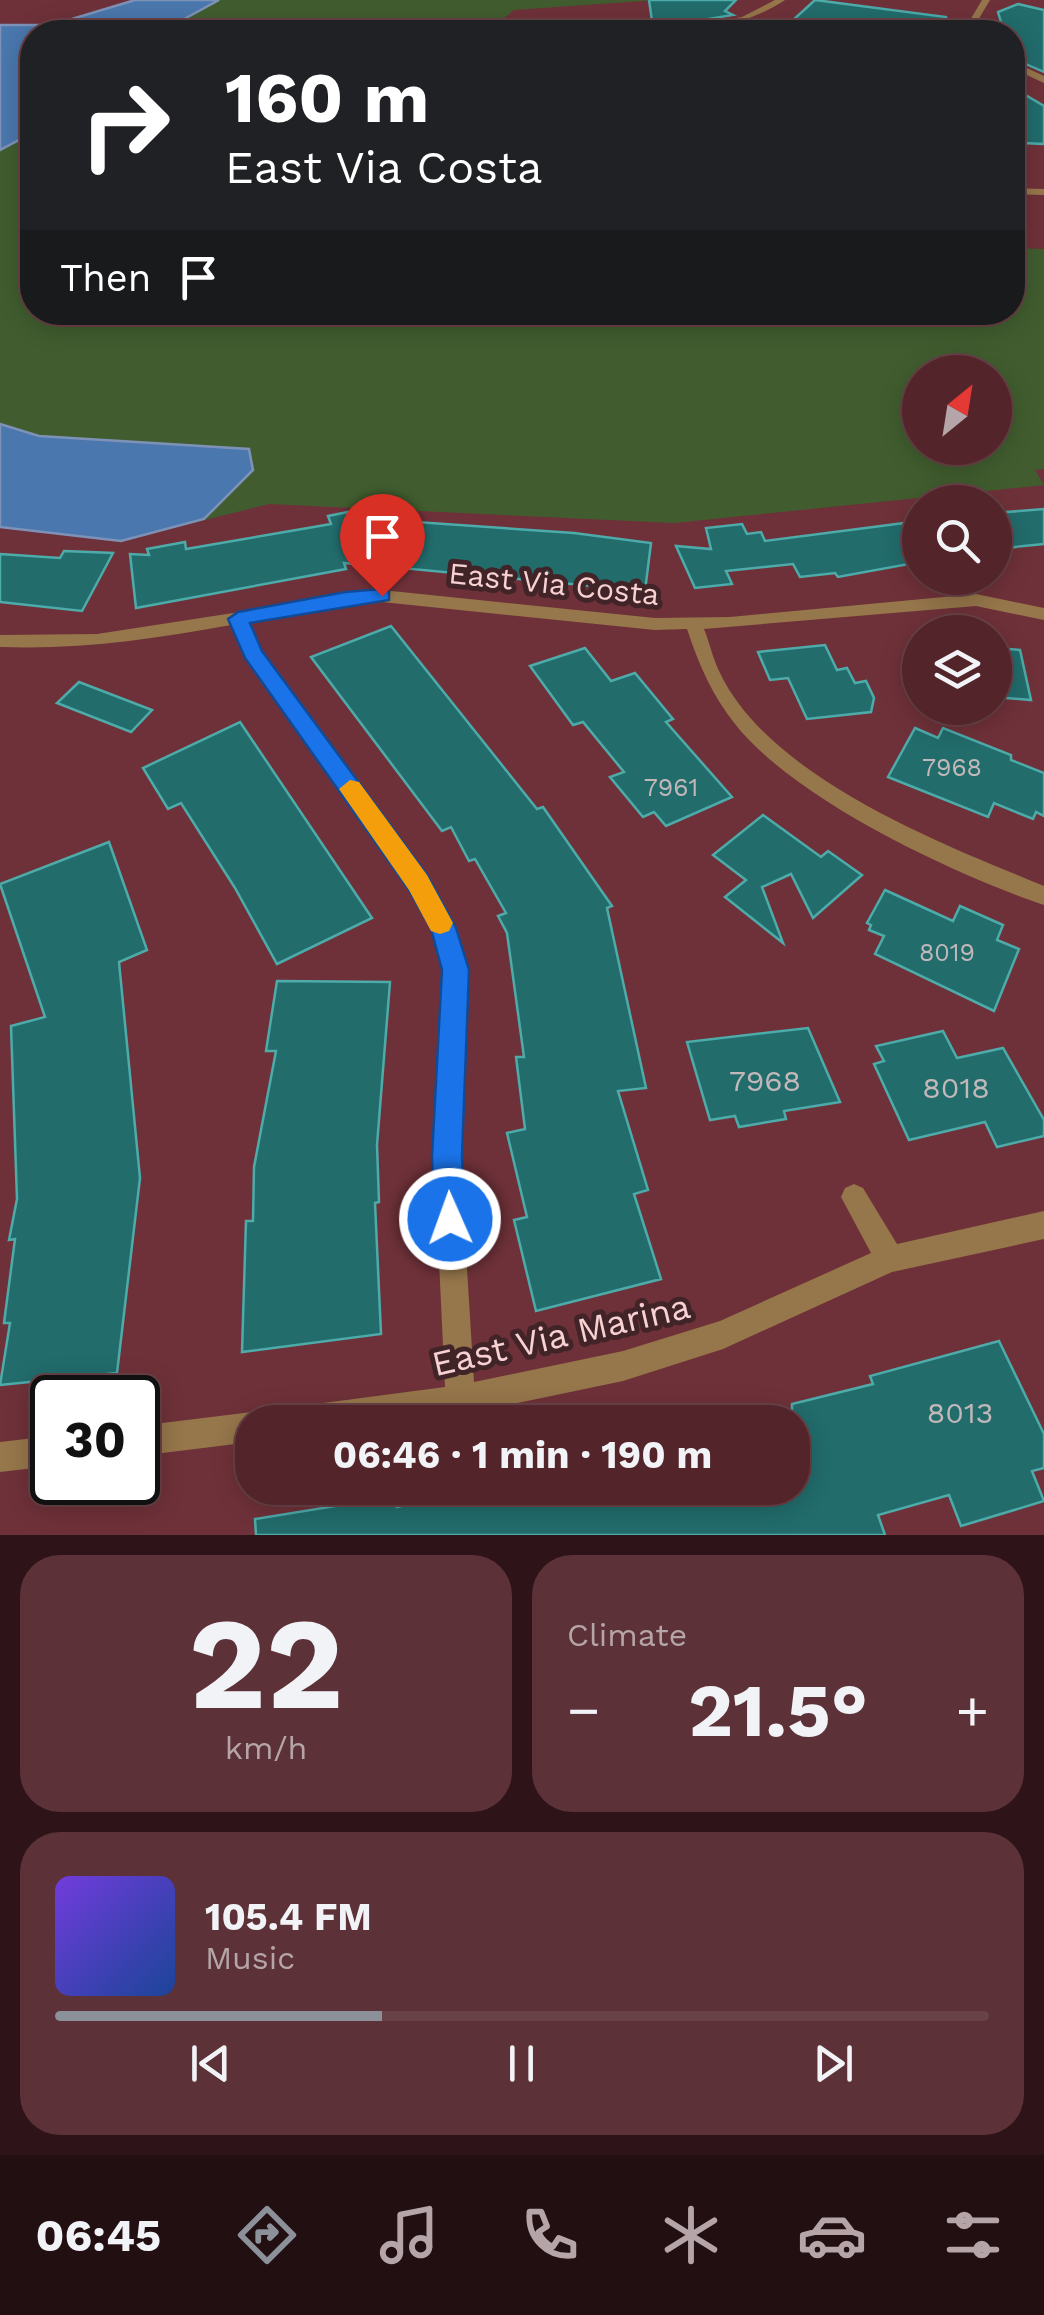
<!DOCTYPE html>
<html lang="en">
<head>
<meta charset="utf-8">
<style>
  :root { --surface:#53252b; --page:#5c3137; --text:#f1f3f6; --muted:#b5a5a9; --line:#694247; --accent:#8c9099 }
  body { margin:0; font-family:"Work Sans",sans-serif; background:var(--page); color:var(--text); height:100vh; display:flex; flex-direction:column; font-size:38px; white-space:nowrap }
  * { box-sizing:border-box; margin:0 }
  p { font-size:32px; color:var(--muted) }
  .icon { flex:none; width:55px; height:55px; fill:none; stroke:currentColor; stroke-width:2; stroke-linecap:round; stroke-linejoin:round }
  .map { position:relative; height:1535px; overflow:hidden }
  .sheet { display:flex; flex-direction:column; gap:20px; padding:20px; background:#2e1418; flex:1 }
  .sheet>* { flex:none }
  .hud { position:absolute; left:20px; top:20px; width:1005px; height:305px; border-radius:40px; box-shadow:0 5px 25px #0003,0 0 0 2px var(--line); background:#202124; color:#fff; overflow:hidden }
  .needle { width:65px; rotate:30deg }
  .buttons { position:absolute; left:902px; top:355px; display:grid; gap:20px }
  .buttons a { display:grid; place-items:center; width:110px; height:110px; border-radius:50%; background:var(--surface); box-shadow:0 5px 25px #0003,0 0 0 2px var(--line); font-size:50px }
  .speed { position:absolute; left:30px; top:1375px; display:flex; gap:20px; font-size:50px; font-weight:700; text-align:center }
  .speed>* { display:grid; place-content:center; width:130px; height:130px; border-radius:50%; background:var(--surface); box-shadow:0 5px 25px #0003,0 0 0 2px var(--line); line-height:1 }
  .speed .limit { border:5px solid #111; border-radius:15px; background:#fff; color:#111 }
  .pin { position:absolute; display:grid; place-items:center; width:85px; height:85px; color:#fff; margin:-102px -42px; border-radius:50% 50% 50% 0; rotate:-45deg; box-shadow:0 0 10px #0007 }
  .pin .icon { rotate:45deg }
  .me { position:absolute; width:110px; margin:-55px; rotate:358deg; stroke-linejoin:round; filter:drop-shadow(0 0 8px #0008) }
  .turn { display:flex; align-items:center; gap:35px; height:210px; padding:0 40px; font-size:45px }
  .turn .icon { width:130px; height:130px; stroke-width:2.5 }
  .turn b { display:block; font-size:70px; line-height:85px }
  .then { display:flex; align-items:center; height:95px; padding:0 40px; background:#0003; gap:20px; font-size:38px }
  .big { font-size:75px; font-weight:700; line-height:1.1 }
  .sheet .card { flex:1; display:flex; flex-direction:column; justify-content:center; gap:15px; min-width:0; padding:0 35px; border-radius:40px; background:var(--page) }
  .sheet .dial { align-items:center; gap:0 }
  .dial b { font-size:130px; line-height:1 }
  .song { display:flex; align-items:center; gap:30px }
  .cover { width:120px; height:120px; border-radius:15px; background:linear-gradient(135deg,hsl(260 70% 55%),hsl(220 70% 35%)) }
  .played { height:10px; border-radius:5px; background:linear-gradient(90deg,var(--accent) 35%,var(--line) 35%) }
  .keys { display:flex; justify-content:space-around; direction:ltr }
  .heat { display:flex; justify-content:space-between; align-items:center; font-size:55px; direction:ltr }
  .sheet .tiles { flex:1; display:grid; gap:20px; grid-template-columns:1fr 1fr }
  .card:last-child { grid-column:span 2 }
  .trip { position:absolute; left:235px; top:1405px; width:575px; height:100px; border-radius:40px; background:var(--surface); box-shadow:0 5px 25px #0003,0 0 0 2px var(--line); font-weight:700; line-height:100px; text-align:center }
  .tabs { display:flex; height:160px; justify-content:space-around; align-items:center; background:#210f11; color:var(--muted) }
  .tabs .icon { width:70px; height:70px }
  .tabs .on { color:var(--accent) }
  .tabs b { font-size:45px; color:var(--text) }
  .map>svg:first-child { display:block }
</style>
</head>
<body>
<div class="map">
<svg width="1044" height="1535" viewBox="0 0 1044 1535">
  <rect width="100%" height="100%" fill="#6f3139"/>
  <g fill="#415d2f" fill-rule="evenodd">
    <polygon points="219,0 657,0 514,10 487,32 172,32 186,18"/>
    <path d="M32,133V312H1012L1013,248L1044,249V469L1035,470L1044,485L674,523L269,504L121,541L0,527V150ZM920,372H995V448H920Z"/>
  </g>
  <g fill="#4a77ad" stroke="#7e92b8" stroke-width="2.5">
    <polygon points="135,0 219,0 186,18 172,32 32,32 32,133 0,150 0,25 52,25"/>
    <polygon points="0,424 39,436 249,449 253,470 204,519 121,541 0,527"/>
  </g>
  <g fill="#226c6c" stroke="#4dabaa" stroke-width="2.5">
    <polygon points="649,0 736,0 725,11 733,15 653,28"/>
    <polygon points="815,0 946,17 945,32 780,32"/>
    <polygon points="1018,4 1044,10 1044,72 1012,58 1012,32 1004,32 998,12"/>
    <polygon points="1012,87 1044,106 1044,144 1022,143 1012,123"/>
    <polygon points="1044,509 1044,544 995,549 995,513"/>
    <polygon points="358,510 361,518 367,517 387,567 344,563 346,569 136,608 130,554 149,555 147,549 185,542 186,549 331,524 328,516"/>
    <polygon points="920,521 920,562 838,577 835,573 800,577 793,564 726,571 732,584 695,588 676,546 711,549 706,528 742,524 747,534 761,532 765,541"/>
    <polygon points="416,522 574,533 651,543 645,591 401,568"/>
    <polygon points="64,551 113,553 82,611 0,602 0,554 60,558"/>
    <polygon points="391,626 537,809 543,807 612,906 607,908 646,1088 618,1091 648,1190 634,1194 661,1279 536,1311 514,1220 527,1217 507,1133 525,1129 516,1057 524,1057 507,933 498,916 506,913 475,859 469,861 451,827 442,831 311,657"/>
    <polygon points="825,645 837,670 847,668 855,683 866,681 874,698 871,712 807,719 788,678 770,680 758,652"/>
    <polygon points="585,648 611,681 635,673 673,719 666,722 732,797 666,826 654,812 643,817 610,777 624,772 583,722 573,725 530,666"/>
    <polygon points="995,648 1020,650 1031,700 995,697"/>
    <polygon points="79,682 152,710 131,732 57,703"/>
    <polygon points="240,722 372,918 277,964 235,888 181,803 168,809 143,768"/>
    <polygon points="915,728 938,738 943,728 1011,755 1011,760 1044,773 1044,816 1036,812 1033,819 994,803 988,817 888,777"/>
    <polygon points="763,815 821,857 828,851 862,875 813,918 791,874 762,887 783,943 725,897 746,880 713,855"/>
    <polygon points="109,842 147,950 119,962 140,1178 117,1373 0,1385 10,1323 4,1323 15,1239 9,1240 17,1199 11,1026 45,1017 0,884"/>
    <polygon points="885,890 953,921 960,906 1003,925 997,940 1019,949 994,1011 875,954 884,936 869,930 871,925 867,923"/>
    <polygon points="277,981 390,982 377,1145 379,1202 375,1203 381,1334 242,1352 246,1221 253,1221 254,1167 276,1051 266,1051"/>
    <polygon points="808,1028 840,1102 784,1111 786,1119 739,1127 735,1116 710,1120 687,1042"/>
    <polygon points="943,1031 957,1058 1003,1048 1044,1120 1044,1136 997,1147 985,1122 909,1140 874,1064 884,1061 876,1046"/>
    <polygon points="999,1341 1044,1434 1044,1468 1032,1471 1044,1501 961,1526 949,1495 878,1515 885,1535 256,1535 255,1519 397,1496 397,1507 468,1492 470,1503 547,1488 792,1488 792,1404 873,1384 870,1376"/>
  </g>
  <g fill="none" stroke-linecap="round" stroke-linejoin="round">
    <g fill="#96764b" fill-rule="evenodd">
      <path d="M775,0H785C748,25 694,35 650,32L742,17Z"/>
      <polygon points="982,0 990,0 971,32 963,32"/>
      <polygon points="1012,61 1044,76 1044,83 1012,68"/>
      <polygon points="1012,188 1044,189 1044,195 1012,194"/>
      <path d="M382,590L655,618L730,617L976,594L1044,608V620L976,606L704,629C710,644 713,659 720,673C770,778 942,844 1044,886V905C953,874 795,800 735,724C712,695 699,665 687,629L655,630L382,602L248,622L260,651L426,877L454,928L468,970L460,1156L474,1382L623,1351L720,1321L871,1253L841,1197L845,1188L854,1184L863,1188L897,1244L1044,1211V1239L892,1272L723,1349L623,1381L460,1415L402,1422H278L282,1411L293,1407L445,1387L434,1156L444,970L432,929L410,889L246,657L231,625C154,639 79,650 0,647V635L97,634Z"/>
      <polygon points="252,1412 263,1416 265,1422 252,1422 252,1442 138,1456 138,1426"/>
      <polygon points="52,1436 52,1466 0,1472 0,1442"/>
    </g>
  </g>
  <polygon fill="#1a73e8" stroke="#114b97" stroke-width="2.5" points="382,589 389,591 389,600 250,623 262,651 427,875 456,928 469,970 462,1156 465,1219 461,1230 450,1234 439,1230 434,1219 432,1156 442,970 431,929 409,890 245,658 228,619 238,612 345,592"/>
  <polygon fill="#f59e0b" points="350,780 359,782 427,875 453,923 449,931 440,934 431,931 409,890 339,789"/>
  <g text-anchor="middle" stroke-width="10" stroke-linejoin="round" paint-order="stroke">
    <g font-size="25" fill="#c2b8b9">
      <text x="952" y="776">7968</text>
      <text x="671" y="796">7961</text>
      <text x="947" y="961">8019</text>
    </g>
    <g font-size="30" fill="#f8d1d3" stroke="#412427">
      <text transform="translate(554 584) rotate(6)" y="10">East Via Costa</text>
    </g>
    <g font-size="30" fill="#c2b8b9">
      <text x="765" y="1091">7968</text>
      <text x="956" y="1098">8018</text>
      <text x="960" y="1423">8013</text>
    </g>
    <g font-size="35" fill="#f8d1d3" stroke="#412427">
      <text transform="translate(561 1335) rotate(-13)" y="12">East Via Marina</text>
    </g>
  </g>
</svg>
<div class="buttons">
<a><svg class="needle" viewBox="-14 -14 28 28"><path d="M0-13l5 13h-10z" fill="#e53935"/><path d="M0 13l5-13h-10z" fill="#b5a5a9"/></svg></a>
<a><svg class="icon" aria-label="search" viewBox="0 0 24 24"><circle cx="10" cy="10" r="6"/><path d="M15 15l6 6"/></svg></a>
<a><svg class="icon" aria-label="layers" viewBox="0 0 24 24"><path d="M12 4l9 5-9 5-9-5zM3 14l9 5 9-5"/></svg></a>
</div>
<div class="speed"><div class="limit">30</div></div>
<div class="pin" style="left:382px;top:596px;background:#d93025"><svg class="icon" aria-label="arrive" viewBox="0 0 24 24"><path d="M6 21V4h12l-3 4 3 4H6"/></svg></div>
<svg class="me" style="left:450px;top:1219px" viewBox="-20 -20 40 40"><circle r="17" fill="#1a73e8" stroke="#fff" stroke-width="3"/><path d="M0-11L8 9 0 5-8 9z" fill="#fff"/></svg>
<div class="trip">06:46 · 1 min · 190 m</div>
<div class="hud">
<div class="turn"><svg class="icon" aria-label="right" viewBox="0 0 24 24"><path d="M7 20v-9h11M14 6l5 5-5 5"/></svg><div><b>160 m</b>East Via Costa</div></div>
<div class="then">Then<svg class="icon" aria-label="arrive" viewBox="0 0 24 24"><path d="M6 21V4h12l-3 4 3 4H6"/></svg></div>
</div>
</div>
<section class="sheet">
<div class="tiles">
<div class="card dial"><b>22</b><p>km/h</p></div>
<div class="card"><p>Climate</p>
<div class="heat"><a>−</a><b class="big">21.5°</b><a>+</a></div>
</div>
<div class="card">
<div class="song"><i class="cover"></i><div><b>105.4 FM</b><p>Music</p></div></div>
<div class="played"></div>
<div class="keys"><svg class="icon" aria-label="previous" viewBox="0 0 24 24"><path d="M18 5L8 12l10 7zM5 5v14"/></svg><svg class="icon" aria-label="pause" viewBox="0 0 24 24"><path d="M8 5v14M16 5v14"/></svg><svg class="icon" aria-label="next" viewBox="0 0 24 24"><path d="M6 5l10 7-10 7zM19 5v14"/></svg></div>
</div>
</div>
</section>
<nav class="tabs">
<b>06:45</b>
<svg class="icon on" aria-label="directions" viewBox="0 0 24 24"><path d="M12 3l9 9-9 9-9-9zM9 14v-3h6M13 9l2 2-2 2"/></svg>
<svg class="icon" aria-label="music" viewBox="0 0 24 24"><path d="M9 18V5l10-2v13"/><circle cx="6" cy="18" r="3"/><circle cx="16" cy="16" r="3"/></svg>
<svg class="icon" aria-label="phone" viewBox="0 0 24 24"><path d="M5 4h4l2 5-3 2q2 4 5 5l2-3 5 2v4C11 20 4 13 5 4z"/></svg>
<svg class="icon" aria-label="climate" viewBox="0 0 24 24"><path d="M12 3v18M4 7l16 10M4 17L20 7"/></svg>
<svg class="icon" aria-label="car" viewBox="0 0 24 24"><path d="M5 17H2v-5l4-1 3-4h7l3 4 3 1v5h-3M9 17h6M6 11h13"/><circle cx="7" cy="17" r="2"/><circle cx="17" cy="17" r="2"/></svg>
<svg class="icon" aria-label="filters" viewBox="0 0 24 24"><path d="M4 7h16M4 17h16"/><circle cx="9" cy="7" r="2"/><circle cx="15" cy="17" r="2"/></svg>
</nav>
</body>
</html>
